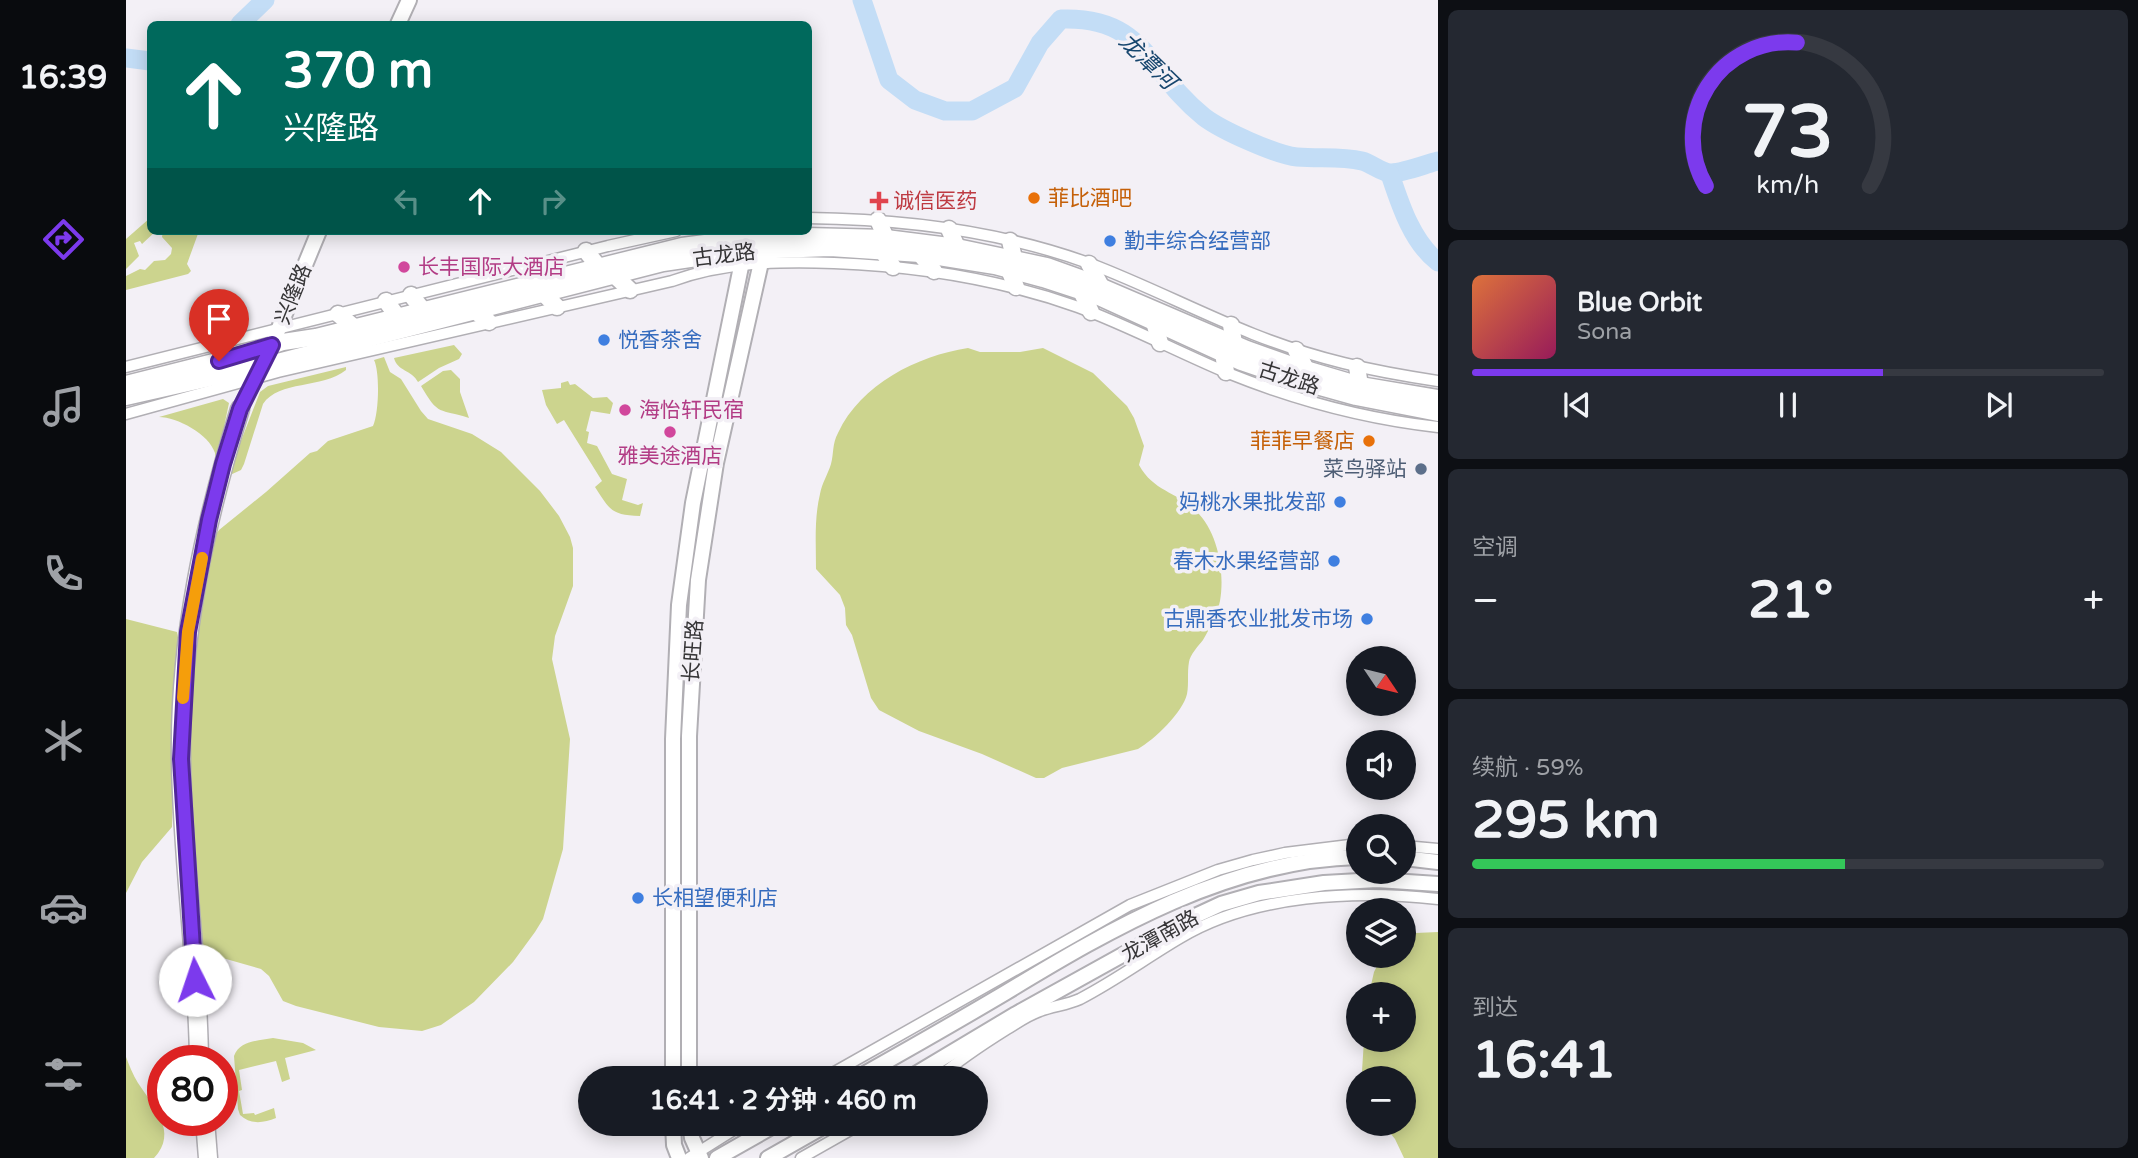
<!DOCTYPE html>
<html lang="zh">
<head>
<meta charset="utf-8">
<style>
  :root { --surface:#171b24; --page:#242831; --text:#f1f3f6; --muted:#9ea1a6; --line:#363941; --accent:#7c3aed }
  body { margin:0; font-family:"Varela Round","Noto Sans SC",sans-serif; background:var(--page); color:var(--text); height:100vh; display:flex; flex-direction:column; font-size:26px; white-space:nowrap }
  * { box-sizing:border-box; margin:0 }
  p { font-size:23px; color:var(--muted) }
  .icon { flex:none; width:38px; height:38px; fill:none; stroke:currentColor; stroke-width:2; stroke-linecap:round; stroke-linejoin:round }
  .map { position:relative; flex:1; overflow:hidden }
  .panel { display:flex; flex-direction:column; gap:10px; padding:10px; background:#0d0f14; width:700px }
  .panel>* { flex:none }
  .top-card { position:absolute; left:21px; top:21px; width:665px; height:214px; border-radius:10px; box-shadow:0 4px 18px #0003; background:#00695c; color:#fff; overflow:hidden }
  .needle { width:46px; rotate:125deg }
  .fabs { position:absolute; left:1220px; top:646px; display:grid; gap:14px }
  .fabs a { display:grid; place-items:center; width:70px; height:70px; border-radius:50%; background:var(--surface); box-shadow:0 4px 18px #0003; font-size:35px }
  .speed { position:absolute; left:21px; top:1045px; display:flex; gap:14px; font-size:35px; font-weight:700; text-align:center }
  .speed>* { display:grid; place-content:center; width:91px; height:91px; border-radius:50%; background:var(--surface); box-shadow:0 4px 18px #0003; line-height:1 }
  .speed .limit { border:10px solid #d22; background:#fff; color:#111 }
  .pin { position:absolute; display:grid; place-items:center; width:60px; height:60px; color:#fff; margin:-72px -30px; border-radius:50% 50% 50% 0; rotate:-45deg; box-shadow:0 0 7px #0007 }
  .pin .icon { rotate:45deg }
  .me { position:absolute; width:77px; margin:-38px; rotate:356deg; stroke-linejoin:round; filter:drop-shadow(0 0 5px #0008) }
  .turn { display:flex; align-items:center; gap:24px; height:147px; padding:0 21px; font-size:32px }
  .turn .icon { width:91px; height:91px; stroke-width:2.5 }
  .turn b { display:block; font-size:49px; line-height:60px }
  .lanes { display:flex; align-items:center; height:66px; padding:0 21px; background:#0003; justify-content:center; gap:35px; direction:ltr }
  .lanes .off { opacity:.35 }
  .big { font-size:52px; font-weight:700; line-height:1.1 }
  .panel .tile { flex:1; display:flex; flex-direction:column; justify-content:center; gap:10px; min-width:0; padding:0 24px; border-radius:10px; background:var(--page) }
  .panel .dial { align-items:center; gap:0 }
  .dial svg { height:182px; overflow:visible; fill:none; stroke:var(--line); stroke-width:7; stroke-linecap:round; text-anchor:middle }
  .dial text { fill:var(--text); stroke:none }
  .song { display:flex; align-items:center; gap:21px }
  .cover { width:84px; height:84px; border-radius:10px; background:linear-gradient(135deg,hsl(20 70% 55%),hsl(330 70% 35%)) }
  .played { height:7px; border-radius:4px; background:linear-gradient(90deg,var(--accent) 65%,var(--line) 65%) }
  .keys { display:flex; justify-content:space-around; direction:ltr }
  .heat { display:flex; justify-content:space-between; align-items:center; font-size:38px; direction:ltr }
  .charge { height:10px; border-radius:5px; background:linear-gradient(90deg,#34c759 59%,var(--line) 0) }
  .trip { position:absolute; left:452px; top:1066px; width:410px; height:70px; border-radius:35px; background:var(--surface); box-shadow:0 4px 18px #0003; font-weight:700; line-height:70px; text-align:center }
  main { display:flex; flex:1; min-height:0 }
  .tabs { display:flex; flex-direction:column; width:126px; justify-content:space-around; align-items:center; background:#090b0e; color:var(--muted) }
  .tabs .icon { width:49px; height:49px }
  .tabs .current { color:var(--accent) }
  .tabs b { font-size:32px; color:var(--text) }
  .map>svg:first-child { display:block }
</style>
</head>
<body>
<main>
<nav class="tabs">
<b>16:39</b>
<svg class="icon current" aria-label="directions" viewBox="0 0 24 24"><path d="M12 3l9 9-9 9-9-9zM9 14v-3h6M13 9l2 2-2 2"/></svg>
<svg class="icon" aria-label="music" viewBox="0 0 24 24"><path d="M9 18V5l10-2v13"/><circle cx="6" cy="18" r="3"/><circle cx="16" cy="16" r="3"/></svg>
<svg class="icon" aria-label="phone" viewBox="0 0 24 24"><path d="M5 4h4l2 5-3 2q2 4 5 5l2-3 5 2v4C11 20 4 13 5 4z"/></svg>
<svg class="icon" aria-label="climate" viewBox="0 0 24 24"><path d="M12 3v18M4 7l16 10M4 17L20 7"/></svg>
<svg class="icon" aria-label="car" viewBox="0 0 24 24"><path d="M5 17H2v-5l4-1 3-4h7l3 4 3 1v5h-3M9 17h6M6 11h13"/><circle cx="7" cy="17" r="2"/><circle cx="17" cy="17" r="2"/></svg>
<svg class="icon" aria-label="filters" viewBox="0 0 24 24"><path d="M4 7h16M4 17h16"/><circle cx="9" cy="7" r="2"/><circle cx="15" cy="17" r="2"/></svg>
</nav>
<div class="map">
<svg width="1312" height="1158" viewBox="0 0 1312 1158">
  <rect width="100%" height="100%" fill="#f3f0f6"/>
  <g fill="#ccd48e">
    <polygon points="24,218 24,231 30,231 16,244 14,241 8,243 13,256 0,269 0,239"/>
    <polygon points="37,231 73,231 61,264 65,271 62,274 0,290 0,276 14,269 19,270 28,261 39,260 45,254 46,248 36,237"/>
    <path d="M328,345L336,354L333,359L313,368L292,382C286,370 271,371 268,358Z"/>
    <path d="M842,348L854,352H894L917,348L967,373L1001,406L1008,418L1018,446L1013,465C1028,492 1050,491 1070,511C1092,532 1099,572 1094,601C1091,615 1084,628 1077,640C1072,646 1064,655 1063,662C1061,673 1063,683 1061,694C1057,712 1028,740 1012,749L936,768L918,778H910L856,754L793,731L753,710L745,698L726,635L720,625L719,608L714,595L690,569C690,544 688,519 694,494C696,483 702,474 705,464C708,453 706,444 712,433C735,384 791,356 842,348Z"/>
    <path d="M258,357L264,372L275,379L295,411L302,419L346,434L375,452L414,491L433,516L444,537L447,548V586L429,636L426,659L444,739L437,849L417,919L409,932L387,962L348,1002L315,1025L296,1031L253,1027L170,1006L157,1001L143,976L135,969L86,955L81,952L72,935L73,896L62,759L70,640L82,559L88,537L93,530L140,492L184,453L191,451L202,441L247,426C253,413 254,372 248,360Z"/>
    <path d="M220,367V370C196,389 153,380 137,404L118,464L115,470L104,475L111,451L134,392L142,386Z"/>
    <path d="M325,370L334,379V392L343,418C313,408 313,417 295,386L317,371Z"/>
    <path d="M442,381L444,385L449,384L467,398L481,397L487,403L484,414L465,411L460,431L463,432L461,443L471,446L486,474L501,479L496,500L512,505L517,503L514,516C485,515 484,510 469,487L476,481L438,420L431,424L420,405L416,390L435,388V383Z"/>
    <path d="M97,399L103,403L89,470C89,464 90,458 89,453C83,434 51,417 33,417Z"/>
    <polygon points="0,619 51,632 53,643 46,827 16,862 0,893"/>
    <polygon points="1312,932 1312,1158 1278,1158 1269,1139 1257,1124 1278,1124 1278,1078 1238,1078 1236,1071 1238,1040 1278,1040 1278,994 1243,994 1248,972 1256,956 1278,956 1278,936 1290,933"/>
    <path d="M147,1038L177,1043L190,1050L159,1058L164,1079L156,1082L150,1061L113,1070L116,1090L113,1091L117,1114L128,1113L129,1115L148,1108L150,1118C137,1123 125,1125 114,1115L112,1109L108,1056C114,1040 132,1041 147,1038Z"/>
    <path d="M0,1057C3,1065 7,1075 12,1083C27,1106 53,1132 28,1158H0Z"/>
  </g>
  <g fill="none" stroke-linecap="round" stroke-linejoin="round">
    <g stroke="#c3ddf6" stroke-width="19">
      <path d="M736,0L763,80L789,100L819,111H846L889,88L914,43L935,19C1020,16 1022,73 1078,117C1095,130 1150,155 1171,157C1193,159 1215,156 1236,161C1245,163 1256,173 1265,173C1277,173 1300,164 1312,161"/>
      <polyline points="114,24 139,0"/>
      <polyline points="0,58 24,61"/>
      <path d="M1264,174C1274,204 1286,242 1312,262"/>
    </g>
    <defs>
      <g id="street">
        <path d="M682,218C778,219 875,231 965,264C1020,285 1072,312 1127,334C1190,359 1245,371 1312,381"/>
        <polyline points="0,367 482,246 550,231"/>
        <path d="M0,414L152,372L546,281C598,262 653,261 708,263C791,266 873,279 952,307C1003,326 1052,352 1102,373C1169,400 1240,419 1312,427"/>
        <polyline points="1278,846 1312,849"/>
        <polyline points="698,1078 1004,905 1092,870 1127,860 1159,853 1232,844"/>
        <path d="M812,1078C834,1059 857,1044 881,1029C891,1023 902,1015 914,1011C927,1006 941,1005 954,999C989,981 1020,958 1054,938C1127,894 1230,890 1312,899"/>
        <polyline points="563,1158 617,1124"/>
        <polyline points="675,1158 735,1124"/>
      </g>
      <g id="secondary">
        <polyline points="272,24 283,0"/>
        <polyline points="114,409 146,345 193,231"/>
        <polyline points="1278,858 1312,862"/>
        <polyline points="547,1078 547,739 553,605 567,503 620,242"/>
        <polyline points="563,1078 563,736 572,580 590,463 640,240"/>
        <path d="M731,1078C781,1050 830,1022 879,993C986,928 1103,860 1232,857"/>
        <polyline points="783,1078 890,1014 1054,923 1095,904 1133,893 1198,883 1251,880 1312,884"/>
        <polyline points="547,1124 548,1145 553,1158"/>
        <polyline points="564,1124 566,1138 575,1158"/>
        <polyline points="591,1158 651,1124"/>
        <polyline points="642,1158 702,1124"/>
      </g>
      <g id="primary">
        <polyline points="752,220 760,238"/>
        <polyline points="823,229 831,247"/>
        <polyline points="884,241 888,258"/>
        <polyline points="755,249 767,267"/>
        <polyline points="460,251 472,266"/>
        <polyline points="794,254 808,271"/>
        <polyline points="409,264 422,280"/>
        <polyline points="963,264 975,286"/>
        <polyline points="883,270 890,287"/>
        <polyline points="488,275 504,290"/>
        <polyline points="955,291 965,312"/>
        <polyline points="417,293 431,307"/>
        <polyline points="285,295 297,310"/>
        <polyline points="260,301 271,316"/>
        <polyline points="349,311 363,322"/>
        <polyline points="212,314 228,327"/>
        <polyline points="1028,322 1034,343"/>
        <polyline points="1105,325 1108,343"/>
        <polyline points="1170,350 1180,369"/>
        <polyline points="1097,353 1100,372"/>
        <polyline points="1231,367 1234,385"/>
        <polyline points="0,384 131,351 157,342 190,337 556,246 641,235 760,238 831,247 921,266 960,280 1121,349 1166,365 1234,385 1312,398"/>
        <polyline points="0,397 124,369 537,263 618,251 704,248 794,254 869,266 917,279 975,298 1115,362 1162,378 1230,397 1312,413"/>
      </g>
      <g id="highway">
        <path d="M73,1060C72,960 56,859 55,759C53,640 79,522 114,409"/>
        <polyline points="79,1120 82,1158"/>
      </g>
    </defs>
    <use href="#street" stroke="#b1afb4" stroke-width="13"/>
    <use href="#secondary" stroke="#b1afb4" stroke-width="18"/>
    <use href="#primary" stroke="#b1afb4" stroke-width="19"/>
    <use href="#highway" stroke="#b1afb4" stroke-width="21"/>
    <use href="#street" stroke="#fff" stroke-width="10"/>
    <use href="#secondary" stroke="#fff" stroke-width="14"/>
    <use href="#primary" stroke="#fff" stroke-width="16"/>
    <use href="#highway" stroke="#fff" stroke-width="18"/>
  </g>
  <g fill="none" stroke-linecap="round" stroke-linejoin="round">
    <defs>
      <polyline id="route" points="69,980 55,759 62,632 83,520 97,464 114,409 146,345 93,361"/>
    </defs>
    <use href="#route" stroke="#51269a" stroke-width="18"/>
    <use href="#route" stroke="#7c3aed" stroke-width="12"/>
    <polyline stroke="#f59e0b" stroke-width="12" points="57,698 62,632 76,558"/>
  </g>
  <g fill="#e8710a" stroke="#f3f0f6" stroke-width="2.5">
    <circle cx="908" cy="198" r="7"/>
    <circle cx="1243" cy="441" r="7"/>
  </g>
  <path fill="#e0444e" stroke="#f3f0f6" stroke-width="2.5" d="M749.5 190.5h7v7h7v7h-7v7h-7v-7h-7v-7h7z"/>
  <g fill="#3f7fe0" stroke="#f3f0f6" stroke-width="2.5">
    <circle cx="984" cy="241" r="7"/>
    <circle cx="478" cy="340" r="7"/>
    <circle cx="1214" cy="502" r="7"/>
    <circle cx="1208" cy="561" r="7"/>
    <circle cx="1241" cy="619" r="7"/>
    <circle cx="512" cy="898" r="7"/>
  </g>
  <g fill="#d1479c" stroke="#f3f0f6" stroke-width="2.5">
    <circle cx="278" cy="267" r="7"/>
    <circle cx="499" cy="410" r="7"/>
    <circle cx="544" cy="432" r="7"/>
  </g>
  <circle fill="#5c6f8a" stroke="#f3f0f6" stroke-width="2.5" cx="1295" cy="469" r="7"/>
  <g text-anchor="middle" stroke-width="7" stroke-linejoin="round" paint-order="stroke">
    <g font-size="21" fill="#c56008" stroke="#f3f0f6" text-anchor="start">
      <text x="922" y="205">菲比酒吧</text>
      <text x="1229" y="448" text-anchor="end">菲菲早餐店</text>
    </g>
    <g font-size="21" fill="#be3a42" stroke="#f3f0f6" text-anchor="start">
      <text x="767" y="208">诚信医药</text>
    </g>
    <g font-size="21" fill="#366cbe" stroke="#f3f0f6" text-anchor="start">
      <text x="998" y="248">勤丰综合经营部</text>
      <text x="492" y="347">悦香茶舍</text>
      <text x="1200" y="509" text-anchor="end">妈桃水果批发部</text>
      <text x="1194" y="568" text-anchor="end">春木水果经营部</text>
      <text x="1227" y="626" text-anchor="end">古鼎香农业批发市场</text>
      <text x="526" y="905">长相望便利店</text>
    </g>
    <g font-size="21" fill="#363537" stroke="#f3f0f6">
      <text transform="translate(598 255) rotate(-7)" y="7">古龙路</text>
      <text transform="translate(167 294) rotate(-68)" y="7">兴隆路</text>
      <text transform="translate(1163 378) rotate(18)" y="7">古龙路</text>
      <text transform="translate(567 651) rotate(-86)" y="7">长旺路</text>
      <text transform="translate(1034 936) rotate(-29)" y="7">龙潭南路</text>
    </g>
    <g font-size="21" fill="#b23c85" stroke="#f3f0f6" text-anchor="start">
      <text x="292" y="274">长丰国际大酒店</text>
      <text x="513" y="417">海怡轩民宿</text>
      <text x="544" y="463" text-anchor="middle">雅美途酒店</text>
    </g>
    <g font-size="21" fill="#4e5e75" stroke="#f3f0f6" text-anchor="end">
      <text x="1281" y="476">菜鸟驿站</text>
    </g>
    <g font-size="23" font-style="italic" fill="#17466e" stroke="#f3f0f6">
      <text transform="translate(1022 61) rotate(44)" y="8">龙潭河</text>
    </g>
  </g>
</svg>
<div class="fabs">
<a><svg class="needle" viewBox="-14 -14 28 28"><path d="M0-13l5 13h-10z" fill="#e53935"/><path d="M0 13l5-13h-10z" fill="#9ea1a6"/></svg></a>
<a><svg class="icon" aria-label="sound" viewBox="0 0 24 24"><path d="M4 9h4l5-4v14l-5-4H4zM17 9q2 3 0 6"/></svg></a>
<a><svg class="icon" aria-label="search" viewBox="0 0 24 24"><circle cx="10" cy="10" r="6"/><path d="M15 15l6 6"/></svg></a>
<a><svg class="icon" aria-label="layers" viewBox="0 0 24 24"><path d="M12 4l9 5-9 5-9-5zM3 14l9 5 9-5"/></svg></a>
<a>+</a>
<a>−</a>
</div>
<div class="speed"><div class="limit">80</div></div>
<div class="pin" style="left:93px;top:361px;background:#d93025"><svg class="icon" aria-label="arrive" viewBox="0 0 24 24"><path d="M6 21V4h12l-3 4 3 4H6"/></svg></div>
<svg class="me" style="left:69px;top:980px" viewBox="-20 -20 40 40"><circle r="19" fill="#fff"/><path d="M0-13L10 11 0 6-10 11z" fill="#7c3aed"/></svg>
<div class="trip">16:41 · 2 分钟 · 460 m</div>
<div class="top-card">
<div class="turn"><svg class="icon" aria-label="ahead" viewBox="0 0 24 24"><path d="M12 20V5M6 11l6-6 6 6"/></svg><div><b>370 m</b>兴隆路</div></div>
<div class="lanes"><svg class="icon off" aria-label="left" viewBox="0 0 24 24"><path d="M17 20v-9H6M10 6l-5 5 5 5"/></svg><svg class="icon" aria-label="ahead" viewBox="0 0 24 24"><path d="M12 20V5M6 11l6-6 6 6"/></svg><svg class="icon off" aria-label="right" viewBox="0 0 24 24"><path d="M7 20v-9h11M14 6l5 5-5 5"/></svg></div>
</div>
</div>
<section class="panel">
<div class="tile dial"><svg viewBox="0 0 100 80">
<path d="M14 69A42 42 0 1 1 86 69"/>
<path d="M14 69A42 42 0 0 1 54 6" stroke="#7c3aed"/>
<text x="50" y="56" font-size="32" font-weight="700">73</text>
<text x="50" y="72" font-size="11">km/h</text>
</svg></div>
<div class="tile">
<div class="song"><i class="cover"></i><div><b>Blue Orbit</b><p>Sona</p></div></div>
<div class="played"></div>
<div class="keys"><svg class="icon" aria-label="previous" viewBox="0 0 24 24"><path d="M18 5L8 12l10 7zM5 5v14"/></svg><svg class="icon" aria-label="pause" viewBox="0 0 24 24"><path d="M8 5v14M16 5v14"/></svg><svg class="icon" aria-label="next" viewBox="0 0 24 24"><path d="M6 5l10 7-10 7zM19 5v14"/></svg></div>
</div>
<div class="tile"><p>空调</p>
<div class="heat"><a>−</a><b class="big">21°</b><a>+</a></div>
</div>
<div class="tile"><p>续航 · 59%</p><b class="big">295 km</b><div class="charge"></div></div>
<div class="tile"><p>到达</p><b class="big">16:41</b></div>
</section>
</main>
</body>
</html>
